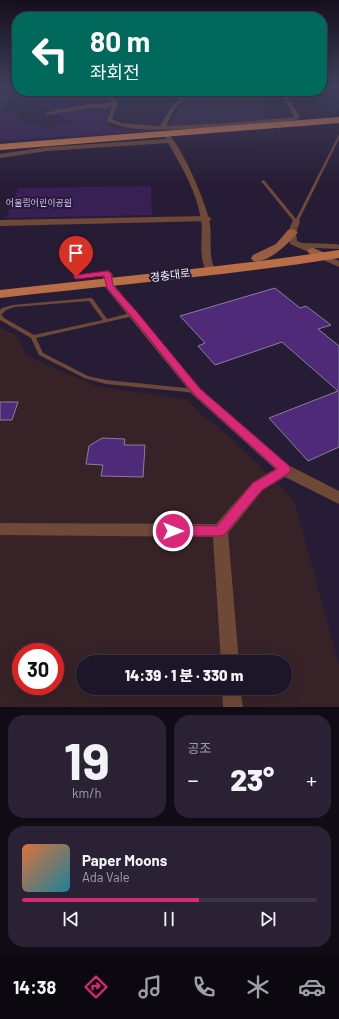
<!DOCTYPE html>
<html lang="ko">
<head>
<meta charset="utf-8">
<style>
  :root { --surface:#1d1528; --page:#2a2234; --text:#f1f3f6; --muted:#a09fa8; --line:#3b3445; --accent:#db2777 }
  body { margin:0; font-family:Barlow,"Noto Sans KR",sans-serif; background:var(--page); color:var(--text); height:100vh; display:flex; flex-direction:column; font-size:15px; white-space:nowrap }
  * { box-sizing:border-box; margin:0 }
  p { font-size:13px; color:var(--muted) }
  .icon { flex:none; width:22px; height:22px; fill:none; stroke:currentColor; stroke-width:2; stroke-linecap:round; stroke-linejoin:round }
  .map { position:relative; height:707px; overflow:hidden }
  .details { display:flex; flex-direction:column; gap:8px; padding:8px; background:#100c16; flex:1 }
  .details>* { flex:none }
  .top-card { position:absolute; left:12px; top:12px; width:315px; height:84px; border-radius:16px; box-shadow:0 4px 16px #0002,0 0 0 1px var(--line); background:#00695c; color:#fff; overflow:hidden }
  .speed { position:absolute; left:12px; top:643px; display:flex; gap:8px; font-size:20px; font-weight:700; text-align:center }
  .speed>* { display:grid; place-content:center; width:52px; height:52px; border-radius:50%; background:var(--surface); box-shadow:0 4px 16px #0002,0 0 0 1px var(--line); line-height:1 }
  .speed .limit { border:6px solid #d22; background:#fff; color:#111 }
  .pin { position:absolute; display:grid; place-items:center; width:34px; height:34px; color:#fff; margin:-41px -17px; border-radius:50% 50% 50% 0; rotate:-45deg; box-shadow:0 0 4px #0007 }
  .pin .icon { rotate:45deg }
  .me { position:absolute; width:44px; margin:-22px; rotate:90deg; stroke-linejoin:round; filter:drop-shadow(0 0 3px #0008) }
  .turn { display:flex; align-items:center; gap:14px; height:84px; padding:0 12px; font-size:18px }
  .turn .icon { width:52px; height:52px; stroke-width:2.5 }
  .turn b { display:block; font-size:28px; line-height:34px }
  .big { font-size:30px; font-weight:800; line-height:1.1 }
  .details .tile { flex:1; display:flex; flex-direction:column; justify-content:center; gap:6px; min-width:0; padding:0 14px; border-radius:16px; background:var(--page) }
  .details .dial { align-items:center; gap:0 }
  .dial b { font-size:52px; line-height:1 }
  .song { display:flex; align-items:center; gap:12px }
  .cover { width:48px; height:48px; border-radius:6px; background:linear-gradient(135deg,hsl(20 70% 55%),hsl(190 70% 35%)) }
  .played { height:4px; border-radius:2px; background:linear-gradient(90deg,var(--accent) 60%,var(--line) 60%) }
  .keys { display:flex; justify-content:space-around; direction:ltr }
  .heat { display:flex; justify-content:space-between; align-items:center; font-size:22px; direction:ltr }
  .details .tiles { flex:1; display:grid; gap:8px; grid-template-columns:1fr 1fr }
  .tile:last-child { grid-column:span 2 }
  .trip { position:absolute; left:76px; top:655px; width:216px; height:40px; border-radius:20px; background:var(--surface); box-shadow:0 4px 16px #0002,0 0 0 1px var(--line); font-weight:800; line-height:40px; text-align:center }
  .tab-bar { display:flex; height:64px; justify-content:space-around; align-items:center; background:#0c0810; color:var(--muted) }
  .tab-bar .icon { width:28px; height:28px }
  .tab-bar .on { color:var(--accent) }
  .tab-bar b { font-size:18px; color:var(--text) }
  .map>svg:first-child { display:block }
</style>
</head>
<body>
<div class="map">
<svg width="339" height="707" viewBox="0 0 339 707">
  <rect width="100%" height="100%" fill="#271c35"/>
  <path fill="#372327" fill-rule="evenodd" d="M0,327L17,336L27,356L96,386L188,400L201,415L214,423L239,446L294,500L339,665V707H0ZM21,652H55V686H21ZM83,662H285V688H83Z"/>
  <polygon fill="#332544" points="241,95 265,97 263,120 202,125 170,126 179,107 187,99"/>
  <g fill="#381f54">
    <path d="M0,86H17V91H110L107,92L113,102L105,121C114,134 141,129 155,130L156,131L0,141V113L13,114L19,116V122L42,126L45,130L65,124H76L18,96L8,99L2,107L5,108L0,112Z"/>
    <polygon points="322,86 339,86 339,97 320,91 322,91"/>
    <polygon points="151,186 152,215 6,218 18,188"/>
  </g>
  <g fill="#4f2a78" stroke="#8a7e9c">
    <polygon points="275,288 300,308 306,306 331,325 318,329 339,346 339,447 308,461 269,418 338,391 282,342 215,365 198,346 205,343 180,316"/>
    <polygon points="0,402 18,402 12,420 0,420"/>
    <polygon points="102,438 125,439 124,445 145,445 143,477 101,476 103,465 86,464 89,446"/>
  </g>
  <g fill="none" stroke-linecap="round" stroke-linejoin="round">
    <g fill="#6e4937" fill-rule="evenodd">
      <polygon points="339,135 339,139 298,222 295,223 261,181 264,180 296,219 338,136"/>
      <path d="M90,298H92L107,319L134,312L137,314L134,316L36,338L43,353L88,376L106,380L196,389L198,390L199,391L198,392L196,393L106,384L84,378L39,355L31,338L0,320V310L2,308L13,305ZM89,301L103,320L34,335L4,318L2,315L0,314H2L6,310L14,307Z"/>
    </g>
    <g fill="#6e4937" fill-rule="evenodd">
      <path d="M96,91C105,91 112,95 118,102L112,119L121,123L160,126C167,114 179,91 194,91L175,108L166,126L229,123L294,117L280,91H284L300,117L296,120C259,125 221,128 183,129C158,130 130,132 107,121L112,106L105,108H88L47,115L44,113L88,104H105L113,102L109,98Z"/>
      <path d="M166,133C180,140 208,207 210,224C212,240 208,255 215,270L213,272H207C197,256 204,237 201,220C197,192 182,167 168,143L47,151L0,158V154L47,147L166,139L163,135Z"/>
      <polygon points="293,220 299,220 300,222 296,232 297,241 302,243 336,244 339,245 339,249 314,248 317,251 313,254 290,244 288,232"/>
      <polygon points="324,254 339,261 339,267 321,259 320,257 321,255"/>
      <polygon points="107,270 112,273 115,286 201,389 290,466 339,491 339,504 285,477 263,490 228,533 239,662 221,662 213,537 0,535 0,523 216,524 253,482 275,469 193,395 105,287 102,273"/>
      <polygon points="222,688 240,688 243,707 223,707"/>
    </g>
    <polygon fill="#6e4937" fill-rule="evenodd" points="206,216 210,217 211,219 210,221 0,226 0,220"/>
    <g fill="#985e41" fill-rule="evenodd">
      <path d="M292,229L298,232C289,243 268,264 253,261L251,258L253,255L276,244L288,230Z"/>
      <path d="M313,248L328,254L330,257L328,260C321,261 312,257 307,251L309,249Z"/>
    </g>
    <path fill="#b96e47" fill-rule="evenodd" d="M339,250V258C227,276 113,285 0,298V290C113,277 227,267 339,250Z"/>
    <polygon fill="#d67c4d" fill-rule="evenodd" points="339,117 339,123 0,150 0,144"/>
  </g>
  <linearGradient id="sky" x2="0" y2="1"><stop stop-color="#150f1d"/><stop offset="0.46" stop-color="#41405c"/><stop offset="1" stop-color="#41405c" stop-opacity="0"/></linearGradient>
  <rect width="339" height="185" fill="url(#sky)"/>
  <polygon fill="#db2777" stroke="#8e194d" points="107,271 111,273 113,286 137,312 200,389 289,466 291,470 289,473 262,490 224,535 220,536 173,536 168,534 166,531 168,527 173,525 217,526 253,483 277,469 194,394 131,316 107,288 104,276 76,279 73,277 76,275"/>
  <g text-anchor="middle" stroke-width="4" stroke-linejoin="round" paint-order="stroke">
    <g font-size="9" fill="#d3b8fa" stroke="#271c35">
      <text x="39" y="206">어울림어린이공원</text>
    </g>
    <g font-size="11" fill="#f4effc" stroke="#271c35">
      <text transform="translate(170 275) rotate(-7)" y="4">경충대로</text>
    </g>
  </g>
</svg>
<div class="speed"><div class="limit">30</div></div>
<div class="pin" style="left:76px;top:277px;background:#d93025"><svg class="icon" aria-label="arrive" viewBox="0 0 24 24"><path d="M6 21V4h12l-3 4 3 4H6"/></svg></div>
<svg class="me" style="left:173px;top:531px" viewBox="-20 -20 40 40"><circle r="17" fill="#db2777" stroke="#fff" stroke-width="3"/><path d="M0-11L8 9 0 5-8 9z" fill="#fff"/></svg>
<div class="trip">14:39 · 1 분 · 330 m</div>
<div class="top-card">
<div class="turn"><svg class="icon" aria-label="left" viewBox="0 0 24 24"><path d="M17 20v-9H6M10 6l-5 5 5 5"/></svg><div><b>80 m</b>좌회전</div></div>
</div>
</div>
<section class="details">
<div class="tiles">
<div class="tile dial"><b>19</b><p>km/h</p></div>
<div class="tile"><p>공조</p>
<div class="heat"><a>−</a><b class="big">23°</b><a>+</a></div>
</div>
<div class="tile">
<div class="song"><i class="cover"></i><div><b>Paper Moons</b><p>Ada Vale</p></div></div>
<div class="played"></div>
<div class="keys"><svg class="icon" aria-label="previous" viewBox="0 0 24 24"><path d="M18 5L8 12l10 7zM5 5v14"/></svg><svg class="icon" aria-label="pause" viewBox="0 0 24 24"><path d="M8 5v14M16 5v14"/></svg><svg class="icon" aria-label="next" viewBox="0 0 24 24"><path d="M6 5l10 7-10 7zM19 5v14"/></svg></div>
</div>
</div>
</section>
<nav class="tab-bar">
<b>14:38</b>
<svg class="icon on" aria-label="directions" viewBox="0 0 24 24"><path d="M12 3l9 9-9 9-9-9zM9 14v-3h6M13 9l2 2-2 2"/></svg>
<svg class="icon" aria-label="music" viewBox="0 0 24 24"><path d="M9 18V5l10-2v13"/><circle cx="6" cy="18" r="3"/><circle cx="16" cy="16" r="3"/></svg>
<svg class="icon" aria-label="phone" viewBox="0 0 24 24"><path d="M5 4h4l2 5-3 2q2 4 5 5l2-3 5 2v4C11 20 4 13 5 4z"/></svg>
<svg class="icon" aria-label="climate" viewBox="0 0 24 24"><path d="M12 3v18M4 7l16 10M4 17L20 7"/></svg>
<svg class="icon" aria-label="car" viewBox="0 0 24 24"><path d="M5 17H2v-5l4-1 3-4h7l3 4 3 1v5h-3M9 17h6M6 11h13"/><circle cx="7" cy="17" r="2"/><circle cx="17" cy="17" r="2"/></svg>
</nav>
</body>
</html>
